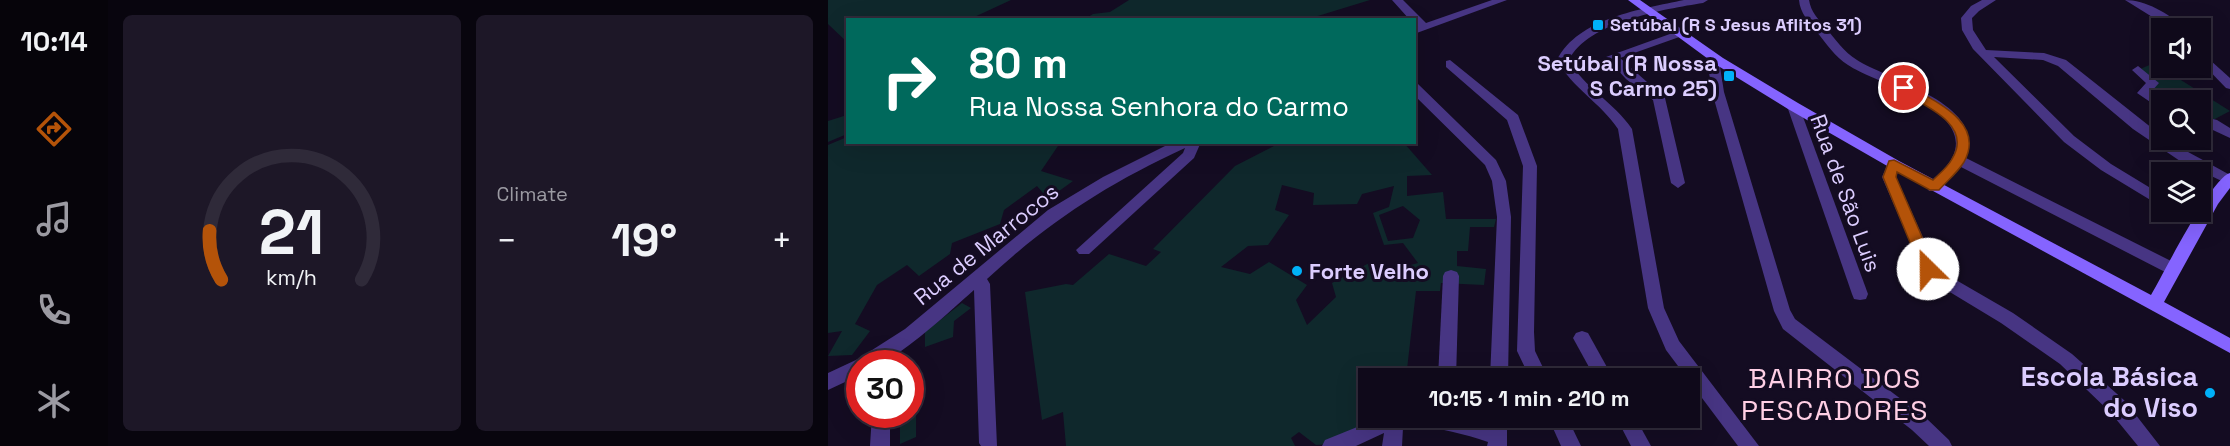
<!DOCTYPE html>
<html lang="en">
<head>
<meta charset="utf-8">
<style>
  :root { --surface:#0f091a; --page:#1d1727; --text:#f1f3f6; --muted:#9b9aa2; --line:#2f2a39; --accent:#b45309 }
  body { margin:0; font-family:"Space Grotesk",sans-serif; background:var(--page); color:var(--text); height:100vh; display:flex; flex-direction:column; font-size:22px; white-space:nowrap }
  * { box-sizing:border-box; margin:0 }
  p { font-size:20px; color:var(--muted) }
  .icon { flex:none; width:33px; height:33px; fill:none; stroke:currentColor; stroke-width:2; stroke-linecap:round; stroke-linejoin:round }
  .map { position:relative; flex:1; overflow:hidden }
  .details { display:flex; flex-direction:column; gap:15px; padding:15px; background:#08050e; width:720px }
  .details>* { flex:none }
  .top-card { position:absolute; left:18px; top:18px; width:570px; height:126px; border-radius:0px; box-shadow:0 6px 24px #0002,0 0 0 2px var(--line); background:#00695c; color:#fff; overflow:hidden }
  .buttons { position:absolute; left:1323px; top:18px; display:grid; gap:12px }
  .buttons a { display:grid; place-items:center; width:60px; height:60px; border-radius:0px; background:var(--surface); box-shadow:0 6px 24px #0002,0 0 0 2px var(--line); font-size:30px }
  .speed { position:absolute; left:18px; top:350px; display:flex; gap:12px; font-size:30px; font-weight:700; text-align:center }
  .speed>* { display:grid; place-content:center; width:78px; height:78px; border-radius:50%; background:var(--surface); box-shadow:0 6px 24px #0002,0 0 0 2px var(--line); line-height:1 }
  .speed .limit { border:9px solid #d22; background:#fff; color:#111 }
  .pin { position:absolute; display:grid; place-items:center; width:51px; height:51px; color:#fff; margin:-26px; border:3px solid #fff; border-radius:50%; box-shadow:0 2px 6px #0007 }
  .me { position:absolute; width:66px; margin:-33px; rotate:337deg; stroke-linejoin:round; filter:drop-shadow(0 0 4px #0008) }
  .turn { display:flex; align-items:center; gap:21px; height:126px; padding:0 24px; font-size:27px }
  .turn .icon { width:78px; height:78px; stroke-width:2.5 }
  .turn b { display:block; font-size:42px; line-height:51px }
  .big { font-size:45px; font-weight:800; line-height:1.1 }
  .details .widget { flex:1; display:flex; flex-direction:column; justify-content:center; gap:9px; min-width:0; padding:0 21px; border-radius:9px; background:var(--page) }
  .details .dial { align-items:center; gap:0 }
  .dial svg { height:156px; overflow:visible; fill:none; stroke:var(--line); stroke-width:7; stroke-linecap:round; text-anchor:middle }
  .dial text { fill:var(--text); stroke:none }
  .heat { display:flex; justify-content:space-between; align-items:center; font-size:33px; direction:ltr }
  .details .tiles { flex:1; display:grid; gap:15px; grid-template-columns:repeat(2,1fr) }
  .trip { position:absolute; left:530px; top:368px; width:342px; height:60px; border-radius:0px; background:var(--surface); box-shadow:0 6px 24px #0002,0 0 0 2px var(--line); font-weight:800; line-height:60px; text-align:center }
  main { display:flex; flex:1; min-height:0 }
  .menu { display:flex; flex-direction:column; width:108px; justify-content:space-around; align-items:center; background:#06040a; color:var(--muted) }
  .menu .icon { width:42px; height:42px }
  .menu .selected { color:var(--accent) }
  .menu b { font-size:27px; color:var(--text) }
  .map>svg:first-child { display:block }
</style>
</head>
<body>
<main>
<nav class="menu">
<b>10:14</b>
<svg class="icon selected" aria-label="directions" viewBox="0 0 24 24"><path d="M12 3l9 9-9 9-9-9zM9 14v-3h6M13 9l2 2-2 2"/></svg>
<svg class="icon" aria-label="music" viewBox="0 0 24 24"><path d="M9 18V5l10-2v13"/><circle cx="6" cy="18" r="3"/><circle cx="16" cy="16" r="3"/></svg>
<svg class="icon" aria-label="phone" viewBox="0 0 24 24"><path d="M5 4h4l2 5-3 2q2 4 5 5l2-3 5 2v4C11 20 4 13 5 4z"/></svg>
<svg class="icon" aria-label="climate" viewBox="0 0 24 24"><path d="M12 3v18M4 7l16 10M4 17L20 7"/></svg>
</nav>
<section class="details">
<div class="tiles">
<div class="widget dial"><svg viewBox="0 0 100 80">
<path d="M14 69A42 42 0 1 1 86 69"/>
<path d="M14 69A42 42 0 0 1 8 44" stroke="#b45309"/>
<text x="50" y="56" font-size="32" font-weight="700">21</text>
<text x="50" y="72" font-size="11">km/h</text>
</svg></div>
<div class="widget"><p>Climate</p>
<div class="heat"><a>−</a><b class="big">19°</b><a>+</a></div>
</div>
</div>
</section>
<div class="map">
<svg width="1402" height="446" viewBox="0 0 1402 446">
  <rect width="100%" height="100%" fill="#140c22"/>
  <g fill="#0f282c" fill-rule="evenodd">
    <polygon points="0,0 183,0 142,19 20,20 19,42 0,24"/>
    <polygon points="301,0 542,0 480,19 257,19 265,14 282,12"/>
    <polygon points="1326,63 1402,111 1385,120 1373,120 1372,100 1334,100 1318,96 1323,86 1310,70"/>
    <polygon points="19,115 19,134 0,142 0,121"/>
    <polygon points="19,137 20,142 232,143 213,171 245,181 220,199 209,186 176,210 172,224 124,243 122,254 91,276 79,265 49,285 27,324 42,331 24,355 0,356 14,331 0,333 0,145"/>
    <path d="M452,143H576L604,175L579,176V196L615,192L618,219H668L666,227H642L640,251H629V266L658,269L656,285L613,283L612,291H588L578,378H540V417H568L502,444L488,445L471,432L463,438L467,446H238L235,412L214,420L197,292L238,284L245,285L281,254L318,266L333,252L325,249L407,166ZM454,185L486,193L485,205L529,204L534,194L566,186L561,207L545,213L556,245L575,243L590,263L556,272L543,262L504,283L508,297L479,325L468,300L479,285L441,262L422,274L393,267L420,246L440,245L461,215L447,210ZM575,206L592,220L585,238L560,241L551,215Z"/>
    <polygon points="134,303 143,308 126,321 125,337 97,347 97,332"/>
    <polygon points="88,407 88,437 72,444 72,414 82,414 83,409"/>
  </g>
  <g fill="none" stroke-linecap="round" stroke-linejoin="round">
    <g fill="#473583" fill-rule="evenodd">
      <polygon points="564,0 575,0 598,23 664,0 679,0 586,34 586,27 589,26 586,20 582,20"/>
      <path d="M856,0H880L875,3C837,9 759,22 741,60C756,88 786,102 804,129L836,308L851,341L931,446H910L838,350L820,308L790,129C773,103 744,88 729,60C750,18 814,9 856,0Z"/>
      <path d="M971,0H981C983,12 990,19 997,27C1007,39 1016,52 1029,60C1060,80 1160,104 1138,158L1351,265L1353,269L1351,273H1339L1133,167L1111,191H1101L1099,187L1101,183C1109,175 1120,167 1125,156C1146,109 1047,83 1020,65C1007,57 998,43 988,31C981,22 972,13 971,0Z"/>
      <path d="M1154,0H1168L1151,11L1144,18L1145,30L1158,50L1216,53L1238,60L1334,136V140C1340,140 1391,169 1402,175V185L1352,161L1305,129L1230,66L1215,60L1166,57L1246,136L1283,164L1334,195V207L1273,170L1236,142L1145,49L1134,30L1133,18L1143,6Z"/>
      <path d="M1297,0C1317,0 1341,13 1355,28H1342Z"/>
      <polygon points="853,30 859,33 857,35 792,58 837,98 857,183 850,188 843,183 825,100 798,79 778,57"/>
      <polygon points="1372,51 1402,78 1402,89 1398,88 1372,61"/>
      <polygon points="891,57 897,61 892,67 896,92 962,310 967,319 1098,418 1121,440 1124,446 1101,446 1084,430 955,329 946,311 884,92 880,66"/>
      <polygon points="622,60 690,115 709,166 706,332 707,351 720,378 702,378 689,351 695,166 679,120 618,67 618,61"/>
      <polygon points="1310,66 1331,83 1323,92 1335,100 1334,110 1309,93 1318,83 1304,70"/>
      <polygon points="586,83 590,84 668,160 678,181 683,217 680,378 662,378 669,217 664,181 657,165 586,95"/>
      <polygon points="965,102 971,106 1040,294 1038,299 1032,300 1026,299 1024,294 959,106"/>
      <polygon points="1372,116 1389,120 1402,128 1402,138 1372,124"/>
      <path d="M345,142H373L366,158L261,254H251L248,250L355,153L357,148C279,184 222,221 159,279L162,284L169,446H153L151,443L146,290C129,305 70,360 50,363C44,364 37,363 32,363V375L0,390V373L30,359L77,329L220,210L275,177Z"/>
      <polygon points="1066,159 1073,164 1068,177 1109,269 1185,313 1244,354 1297,401 1332,446 1310,446 1283,413 1232,364 1173,323 1097,277 1054,177 1061,161"/>
      <path d="M1343,212C1355,211 1371,211 1380,223L1372,228L1345,216Z"/>
      <polygon points="623,270 629,272 631,276 628,378 610,378 615,276 617,272"/>
      <polygon points="754,331 760,333 785,378 767,378 745,338 748,333"/>
      <polygon points="44,414 62,414 62,446 42,446"/>
      <path d="M554,417H633L660,425L661,417H679V446H659L660,442C632,433 604,425 575,428L574,446H554L556,433L528,446H494L497,440Z"/>
      <polygon points="720,417 739,417 753,446 733,446"/>
      <polygon points="788,417 807,417 823,446 803,446"/>
    </g>
    <path fill="#8564ff" fill-rule="evenodd" d="M800,0H812L895,58L970,103L1071,161L1323,295C1336,273 1383,178 1402,173V188L1390,204L1336,302L1402,338V353L1061,167L960,109L887,64Z"/>
  </g>
  <path fill="#b45309" stroke="#753606" stroke-width="1.5" d="M1071,86H1080C1106,101 1158,122 1136,162C1130,172 1119,181 1111,190H1102L1069,172L1068,177L1108,269L1100,275L1093,269L1055,177L1061,161L1066,160L1105,180C1111,174 1120,167 1124,159C1146,124 1094,104 1071,91Z"/>
  <g fill="#00b1f8" stroke="#140c22" stroke-width="2">
    <rect x="764" y="19" width="12" height="12" rx="3"/>
    <rect x="895" y="70" width="12" height="12" rx="3"/>
    <circle cx="469" cy="271" r="6"/>
    <circle cx="1382" cy="393" r="6"/>
  </g>
  <g text-anchor="middle" stroke-width="6" stroke-linejoin="round" paint-order="stroke">
    <g font-size="18" font-weight="bold" fill="#dccdff" stroke="#140c22" text-anchor="start">
      <text x="782" y="31">Setúbal (R S Jesus Aflitos 31)</text>
    </g>
    <g font-size="22" font-weight="bold" fill="#dccdff" stroke="#140c22" text-anchor="end">
      <text x="889" y="71">Setúbal (R Nossa<tspan x="889" dy="25">S Carmo 25)</tspan></text>
      <text x="481" y="279" text-anchor="start">Forte Velho</text>
    </g>
    <g font-size="22" fill="#dccdff" stroke="#140c22">
      <text transform="translate(1018 193) rotate(70)" y="8">Rua de São Luis</text>
      <text transform="translate(158 244) rotate(-39)" y="8">Rua de Marrocos</text>
    </g>
    <g font-size="27" font-weight="bold" fill="#dccdff" stroke="#140c22" text-anchor="end">
      <text x="1370" y="386">Escola Básica<tspan x="1370" dy="31">do Viso</tspan></text>
    </g>
    <g font-size="28" letter-spacing="1.5" fill="#ffcfe5" stroke="#140c22">
      <text x="1007" y="388">BAIRRO DOS<tspan x="1007" dy="32">PESCADORES</tspan></text>
    </g>
  </g>
</svg>
<div class="buttons">
<a><svg class="icon" aria-label="sound" viewBox="0 0 24 24"><path d="M4 9h4l5-4v14l-5-4H4zM17 9q2 3 0 6"/></svg></a>
<a><svg class="icon" aria-label="search" viewBox="0 0 24 24"><circle cx="10" cy="10" r="6"/><path d="M15 15l6 6"/></svg></a>
<a><svg class="icon" aria-label="layers" viewBox="0 0 24 24"><path d="M12 4l9 5-9 5-9-5zM3 14l9 5 9-5"/></svg></a>
</div>
<div class="speed"><div class="limit">30</div></div>
<div class="pin" style="left:1076px;top:88px;background:#d93025"><svg class="icon" aria-label="arrive" viewBox="0 0 24 24"><path d="M6 21V4h12l-3 4 3 4H6"/></svg></div>
<svg class="me" style="left:1100px;top:269px" viewBox="-20 -20 40 40"><circle r="19" fill="#fff"/><path d="M0-13L10 11 0 6-10 11z" fill="#b45309"/></svg>
<div class="trip">10:15 · 1 min · 210 m</div>
<div class="top-card">
<div class="turn"><svg class="icon" aria-label="right" viewBox="0 0 24 24"><path d="M7 20v-9h11M14 6l5 5-5 5"/></svg><div><b>80 m</b>Rua Nossa Senhora do Carmo</div></div>
</div>
</div>
</main>
</body>
</html>
